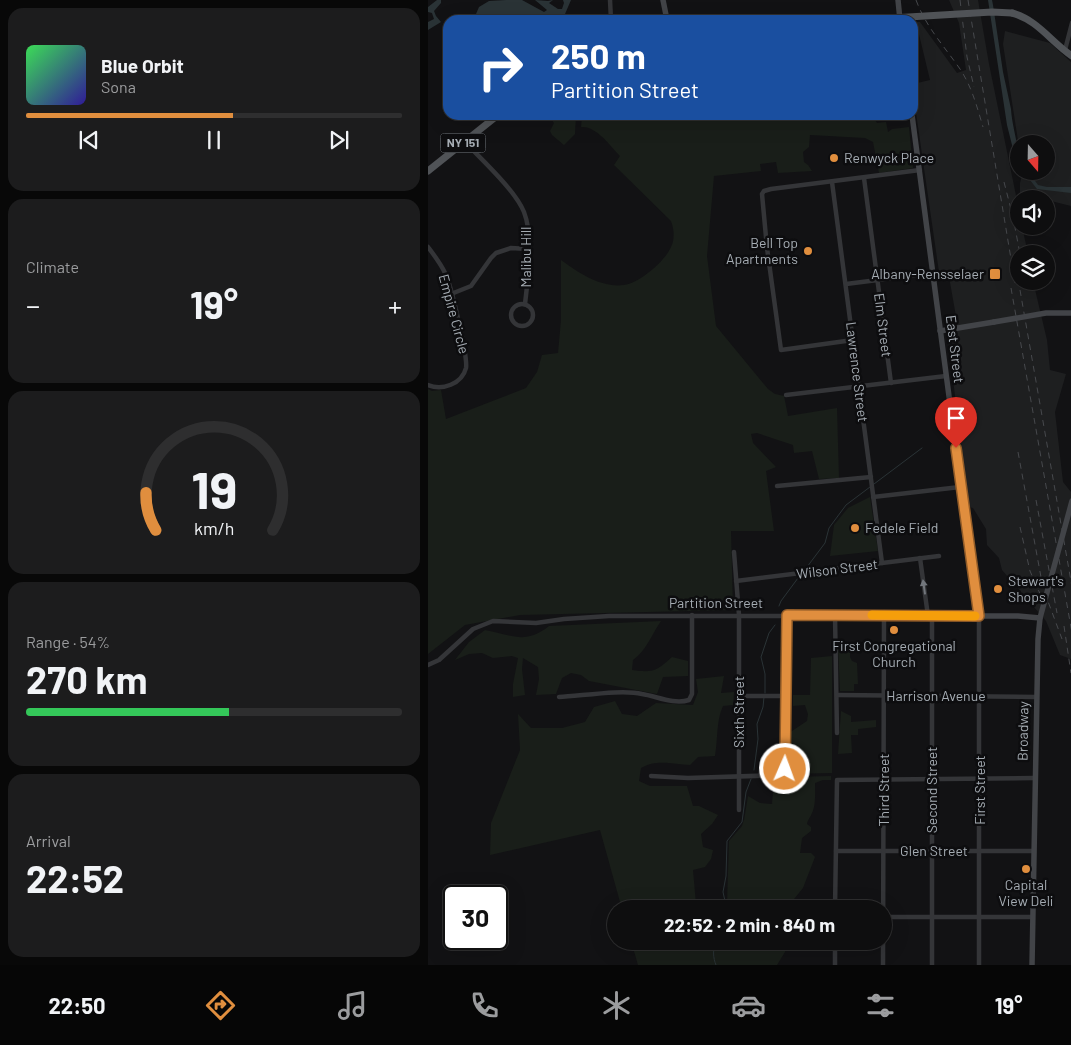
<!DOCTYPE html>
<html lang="en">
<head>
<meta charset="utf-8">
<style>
  :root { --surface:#0e0e0f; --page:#1c1c1d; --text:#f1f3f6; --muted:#9b9c9e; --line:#2e2e2f; --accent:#e08e3e }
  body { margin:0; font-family:Barlow,sans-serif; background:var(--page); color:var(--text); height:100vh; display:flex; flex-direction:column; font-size:19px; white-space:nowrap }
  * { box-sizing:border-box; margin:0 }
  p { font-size:16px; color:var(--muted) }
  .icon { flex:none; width:28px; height:28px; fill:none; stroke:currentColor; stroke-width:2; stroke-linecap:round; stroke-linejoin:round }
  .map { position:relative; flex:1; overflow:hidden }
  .side { display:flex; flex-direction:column; gap:8px; padding:8px; background:#080808; width:428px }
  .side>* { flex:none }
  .hud { position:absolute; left:15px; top:15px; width:475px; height:105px; border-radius:15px; box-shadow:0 5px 20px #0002,0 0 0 1px var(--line); background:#1a4fa0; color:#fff; overflow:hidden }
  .needle { width:32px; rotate:160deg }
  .controls { position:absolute; left:582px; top:135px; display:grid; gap:10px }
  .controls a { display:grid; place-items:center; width:45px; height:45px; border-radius:50%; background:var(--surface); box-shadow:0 5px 20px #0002,0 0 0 1px var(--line); font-size:25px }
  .speed { position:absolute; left:15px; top:885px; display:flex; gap:10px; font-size:25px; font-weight:700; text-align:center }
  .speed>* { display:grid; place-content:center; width:65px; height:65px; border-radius:50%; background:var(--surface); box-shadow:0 5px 20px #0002,0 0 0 1px var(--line); line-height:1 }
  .speed .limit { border:2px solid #111; border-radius:8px; background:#fff; color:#111 }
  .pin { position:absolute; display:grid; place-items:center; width:42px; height:42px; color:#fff; margin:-51px -21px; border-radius:50% 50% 50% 0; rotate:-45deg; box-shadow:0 0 5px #0007 }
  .pin .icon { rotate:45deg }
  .me { position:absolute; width:55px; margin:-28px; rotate:2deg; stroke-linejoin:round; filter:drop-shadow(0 0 4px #0008) }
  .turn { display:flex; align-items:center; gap:18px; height:105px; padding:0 25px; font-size:22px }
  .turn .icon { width:65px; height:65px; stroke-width:2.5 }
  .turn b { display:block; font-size:35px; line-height:42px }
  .big { font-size:38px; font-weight:700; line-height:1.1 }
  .side .widget { flex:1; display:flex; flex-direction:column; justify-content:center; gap:8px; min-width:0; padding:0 18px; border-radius:15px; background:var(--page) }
  .side .dial { align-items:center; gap:0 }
  .dial svg { height:130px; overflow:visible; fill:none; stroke:var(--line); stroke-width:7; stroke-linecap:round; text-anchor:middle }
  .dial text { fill:var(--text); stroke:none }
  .song { display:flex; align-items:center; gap:15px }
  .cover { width:60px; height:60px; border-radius:8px; background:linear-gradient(135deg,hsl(130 70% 55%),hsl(250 70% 35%)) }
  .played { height:5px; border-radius:2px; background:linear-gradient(90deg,var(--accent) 55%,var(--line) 55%) }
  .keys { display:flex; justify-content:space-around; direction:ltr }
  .heat { display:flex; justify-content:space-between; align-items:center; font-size:28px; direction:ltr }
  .charge { height:8px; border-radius:4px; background:linear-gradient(90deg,#34c759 54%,var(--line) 0) }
  .trip { position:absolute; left:179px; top:900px; width:285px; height:50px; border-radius:25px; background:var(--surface); box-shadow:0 5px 20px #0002,0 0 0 1px var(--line); font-weight:700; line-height:50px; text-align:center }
  .tabs { display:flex; height:80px; justify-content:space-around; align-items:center; background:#060606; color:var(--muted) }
  .tabs .icon { width:35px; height:35px }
  .tabs .current { color:var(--accent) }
  .tabs b { font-size:22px; color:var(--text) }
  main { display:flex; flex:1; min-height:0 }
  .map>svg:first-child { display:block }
</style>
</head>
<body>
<main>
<section class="side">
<div class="widget">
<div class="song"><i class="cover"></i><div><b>Blue Orbit</b><p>Sona</p></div></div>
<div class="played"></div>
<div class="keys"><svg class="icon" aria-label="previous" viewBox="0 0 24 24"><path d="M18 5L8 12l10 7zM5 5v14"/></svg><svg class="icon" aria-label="pause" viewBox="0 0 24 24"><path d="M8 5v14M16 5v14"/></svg><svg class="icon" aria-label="next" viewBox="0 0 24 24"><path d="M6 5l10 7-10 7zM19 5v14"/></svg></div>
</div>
<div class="widget"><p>Climate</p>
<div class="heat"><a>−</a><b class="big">19°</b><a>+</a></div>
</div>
<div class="widget dial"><svg viewBox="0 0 100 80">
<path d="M14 69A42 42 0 1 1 86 69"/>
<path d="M14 69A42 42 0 0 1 8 46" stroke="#e08e3e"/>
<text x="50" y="56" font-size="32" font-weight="700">19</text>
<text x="50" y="72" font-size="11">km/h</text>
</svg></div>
<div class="widget"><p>Range · 54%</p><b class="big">270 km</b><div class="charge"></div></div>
<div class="widget"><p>Arrival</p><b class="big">22:52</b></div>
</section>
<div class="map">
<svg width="644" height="965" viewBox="0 0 644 965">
  <rect width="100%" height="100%" fill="#121214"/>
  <g fill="#1e1f20">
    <polygon points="521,0 550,0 561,64 591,210 591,226 594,226 600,254 591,254 591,281 605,281 619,340 622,370 638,374 627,412 635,482 643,492 643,659 632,655 618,621 574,570 571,558 559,545 558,529 545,508 541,507 518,324 529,322 520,271 511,272 485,92 485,84 502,80 488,22 492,22 529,73 538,70 531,23"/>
    <polygon points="577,31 622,43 643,62 643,206 619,200 619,199 592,198 592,183 595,171 619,171 619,144 591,144 591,147 575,44"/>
  </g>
  <g fill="#191e19">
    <polygon points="107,115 148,115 147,134 136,145 124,135 122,131 126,123 124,120 112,119"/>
    <path d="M160,115H444L449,123L458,122L460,132L464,129L481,127L485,168L451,173L445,142L437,138L382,135L381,147L375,152L376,162L380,165L384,171L350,173L348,162L332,164L333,171L286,176L279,256L288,326L340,389L347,394L356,396L360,416L409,408L411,478L391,479L384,451L366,453L365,445L329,433L323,434L325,443L348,467L338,471L346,531H303L305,610L92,615L37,625L0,654V389L4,391L13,390L18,419L98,388L109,372L114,355L130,353L133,320V260C151,273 173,288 196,285C212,283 237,261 243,247C247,239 246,229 243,221L186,165L192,156C182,146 169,126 153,127L154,117Z"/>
    <polygon points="442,497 450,551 402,556 406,525 420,508"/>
    <path d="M233,621C224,634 218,651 205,660L204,670C225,673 229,671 244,657L260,661V676L235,677L229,694L161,681L153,675L143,673L134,678L128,694L108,695L111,679L110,667L95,658L94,669L97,695L85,697V684L90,658L84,656L65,658L54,653L41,654L27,660L41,642L57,630C84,635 97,645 121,626Z"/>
    <polygon points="422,646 422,657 424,661 429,663 430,684 426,684 426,691 412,691 410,647"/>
    <polygon points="404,656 404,773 358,774 361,733 379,721 380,714 377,705 365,706 365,695 382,695 383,658"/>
    <path d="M296,676L293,693L306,692L305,705L295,706C288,721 290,739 287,756L270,757L262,765C245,764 228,759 213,768L211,781L222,786H259L265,806H271L290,815L284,824L273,834L275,847L285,850L283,859L277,867L265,870L268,904H299L301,841L314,826L316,820L320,796L332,803L344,804L346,779L353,780L362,777L403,776V780H395L387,783C387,792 388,805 384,813C382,818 380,819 379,824L383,827V831L374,838L372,853H383L387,857L375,888L362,904L363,909H194L172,830L62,855L63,823L92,750L90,714L103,728H134L157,722L166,707L187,701L194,714L209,716L228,703L265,705L270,692L268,679Z"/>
    <polygon points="413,711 423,716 423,722 448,720 448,727 430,729 430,735 423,735 424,753 410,754"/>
    <polygon points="203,941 357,941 357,952 349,965 210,965"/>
  </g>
  <g fill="#2a3336">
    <polygon points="9,0 13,0 13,3 6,11 8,16 13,22 0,30 0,22 6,19 4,13 0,12 0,7"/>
    <polygon points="78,0 94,0 116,12 119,10 107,0 120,1 125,0 121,3 130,9 134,9 136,3 135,0 143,0 137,14 128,17 129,20 110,20 48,14 51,7 61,1"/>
    <path d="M560,0H564L565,5L575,72L583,109C584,127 591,145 591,164L586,153L579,125Z"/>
    <polygon points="595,171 600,171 610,185 619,187 643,187 643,193 609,189"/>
  </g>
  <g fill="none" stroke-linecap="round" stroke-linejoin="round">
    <g stroke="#2a3336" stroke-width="1">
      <polyline points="376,571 397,543 401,528 418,505 494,448"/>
      <polyline points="351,606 353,601 373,574"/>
      <polyline points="337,693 337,674 333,657 341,633 347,625"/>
      <polyline points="326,770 330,739 329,724 335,707 336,697"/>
      <polyline points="295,909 297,901 295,892 298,876 299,841 314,822 318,792 323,779"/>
      <path d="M288,965C285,958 284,948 289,941"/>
    </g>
    <g stroke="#343538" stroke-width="4.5">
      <polyline points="182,0 183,20"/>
      <polyline points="637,50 644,23"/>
      <path d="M37,142C54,160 87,190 96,212C106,238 100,277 97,304"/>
      <polyline points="436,178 463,383"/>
      <polyline points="404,182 454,563"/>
      <path d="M0,247C6,255 13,264 17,273C23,284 40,357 38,368C34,384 14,391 0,385"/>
      <polyline points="418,284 505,273"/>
      <polyline points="23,294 43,286 63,258 68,253 83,248 100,249"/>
      <circle cx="94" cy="315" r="11"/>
      <polyline points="425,340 353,350 339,248 334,194 336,191 343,189 492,170"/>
      <polyline points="358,395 518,376"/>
      <polyline points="349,486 443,477"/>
      <polyline points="445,497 532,487"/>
      <polyline points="306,552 311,615 311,810"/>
      <polyline points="492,558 500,616"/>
      <polyline points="308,581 511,556"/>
      <polyline points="407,615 409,733"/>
      <polyline points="0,665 11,660 45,629 65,621 108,623 136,619 181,616 551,616 551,965"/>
      <polyline points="409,695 608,697"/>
      <polyline points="311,696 359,696"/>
      <path d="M131,697C153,696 194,689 214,694C228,696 246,705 261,700L264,694V615"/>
      <polyline points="223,776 260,778 356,775 359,696 359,615"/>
      <polyline points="408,851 605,851"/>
      <polyline points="407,909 409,780 606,778"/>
      <polyline points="455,917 604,917"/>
      <polyline points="407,941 407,965"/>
      <polyline points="455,965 456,615"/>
      <polyline points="504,965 504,616"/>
    </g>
    <g stroke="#424448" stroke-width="5.5">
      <polyline points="235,0 239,20"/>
      <polyline points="470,0 472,20"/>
      <polyline points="484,115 549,609 551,616 590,616 612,618 610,639 604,965"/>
      <polyline points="512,331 566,322"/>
    </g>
    <g stroke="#505357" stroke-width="7">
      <path d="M584,13C610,20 623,42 644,56"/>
      <polyline points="434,20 447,19"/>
      <polyline points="0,171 70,115"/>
    </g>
    <g stroke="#47494d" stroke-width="1" stroke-dasharray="6 5" stroke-linecap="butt">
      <path d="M488,0C498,27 516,46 532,69C544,87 549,107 555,127"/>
      <polyline points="532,0 539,57 546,87"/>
      <polyline points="540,0 587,283"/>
      <polyline points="576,182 585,217 592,254"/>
      <polyline points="583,288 644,633"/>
      <polyline points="592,290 644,587"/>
      <polyline points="590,452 615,588 634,639"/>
      <polyline points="608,500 629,613"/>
      <polyline points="592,527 602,571 613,596"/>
      <polyline points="636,626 643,673"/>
    </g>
    <g stroke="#424448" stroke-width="5.5">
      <polyline points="566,322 618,313 644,313"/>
      <polyline points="612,618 644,501"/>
    </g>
    <polyline stroke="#505357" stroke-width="7" points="447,19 564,12 584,13"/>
  </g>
  <defs><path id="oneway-solid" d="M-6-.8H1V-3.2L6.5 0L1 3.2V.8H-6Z" transform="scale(1.25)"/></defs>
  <use fill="#72767c" href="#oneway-solid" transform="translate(496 587) rotate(-98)"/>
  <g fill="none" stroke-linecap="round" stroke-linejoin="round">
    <defs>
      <polyline id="route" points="357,769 359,615 551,616 528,448"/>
    </defs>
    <use href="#route" stroke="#925c28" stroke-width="12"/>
    <use href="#route" stroke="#e08e3e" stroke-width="9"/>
    <polyline stroke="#f59e0b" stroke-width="9" points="444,615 547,616"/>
  </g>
  <g fill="#e08e3e" stroke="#0d0d0f" stroke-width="2">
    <circle cx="406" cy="158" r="5"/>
    <circle cx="380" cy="251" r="5"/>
    <rect x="561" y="268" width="12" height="12" rx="2.5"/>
    <circle cx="427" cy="528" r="5"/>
    <circle cx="570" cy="589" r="5"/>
    <circle cx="466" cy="630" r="5"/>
    <circle cx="598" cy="869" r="5"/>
  </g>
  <g text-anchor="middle" stroke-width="5" stroke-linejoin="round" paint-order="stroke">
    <rect fill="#0d0d0f" stroke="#777c82" stroke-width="1" x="12.5" y="133.5" width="45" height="19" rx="4"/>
    <g font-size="12" font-weight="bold" fill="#a5acb3">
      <text x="35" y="147">NY 151</text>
    </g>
    <g font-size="14" fill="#a5acb3" stroke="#0d0d0f" text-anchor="start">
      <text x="416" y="163">Renwyck Place</text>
      <text x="370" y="248" text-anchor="end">Bell Top<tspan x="370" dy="16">Apartments</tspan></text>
      <text x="556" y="279" text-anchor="end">Albany-Rensselaer</text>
      <text x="437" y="533">Fedele Field</text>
      <text x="580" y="586">Stewart's<tspan x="580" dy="16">Shops</tspan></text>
      <text x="466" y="651" text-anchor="middle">First Congregational<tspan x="466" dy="16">Church</tspan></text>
      <text x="598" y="890" text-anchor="middle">Capital<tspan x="598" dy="16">View Deli</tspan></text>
    </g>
    <g font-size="14" fill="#a5acb3" stroke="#0d0d0f">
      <text transform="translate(98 257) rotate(-90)" y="5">Malibu Hill</text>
      <text transform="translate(26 314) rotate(75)" y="5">Empire Circle</text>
      <text transform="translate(455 325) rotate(83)" y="5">Elm Street</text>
      <text transform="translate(527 349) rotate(83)" y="5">East Street</text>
      <text transform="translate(429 372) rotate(83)" y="5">Lawrence Street</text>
      <text transform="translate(409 569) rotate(-7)" y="5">Wilson Street</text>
      <text x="288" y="608">Partition Street</text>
      <text x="508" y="701">Harrison Avenue</text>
      <text transform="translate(311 712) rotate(-90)" y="5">Sixth Street</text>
      <text transform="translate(595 731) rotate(-89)" y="5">Broadway</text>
      <text transform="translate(456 790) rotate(-90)" y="5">Third Street</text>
      <text transform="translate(504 790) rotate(-90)" y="5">Second Street</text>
      <text transform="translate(552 790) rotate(-90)" y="5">First Street</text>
      <text x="506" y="856">Glen Street</text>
    </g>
  </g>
</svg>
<div class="controls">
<a><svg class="needle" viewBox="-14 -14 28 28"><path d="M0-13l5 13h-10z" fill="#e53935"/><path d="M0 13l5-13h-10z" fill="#9b9c9e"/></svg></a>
<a><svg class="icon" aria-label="sound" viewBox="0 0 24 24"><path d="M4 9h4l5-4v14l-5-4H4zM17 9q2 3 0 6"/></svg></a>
<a><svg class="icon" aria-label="layers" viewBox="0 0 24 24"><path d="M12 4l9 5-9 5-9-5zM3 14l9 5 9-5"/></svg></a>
</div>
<div class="speed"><div class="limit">30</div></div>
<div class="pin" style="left:528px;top:448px;background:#d93025"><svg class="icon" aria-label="arrive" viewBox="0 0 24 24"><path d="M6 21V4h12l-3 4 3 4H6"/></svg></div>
<svg class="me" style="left:357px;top:769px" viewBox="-20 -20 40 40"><circle r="17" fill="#e08e3e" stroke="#fff" stroke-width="3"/><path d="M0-11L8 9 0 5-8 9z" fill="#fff"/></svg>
<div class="trip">22:52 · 2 min · 840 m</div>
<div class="hud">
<div class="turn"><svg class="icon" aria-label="right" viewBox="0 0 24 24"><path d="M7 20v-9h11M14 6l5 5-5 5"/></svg><div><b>250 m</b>Partition Street</div></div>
</div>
</div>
</main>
<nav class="tabs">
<b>22:50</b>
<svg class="icon current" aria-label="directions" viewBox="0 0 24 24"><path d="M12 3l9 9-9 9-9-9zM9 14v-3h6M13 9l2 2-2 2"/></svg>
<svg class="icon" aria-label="music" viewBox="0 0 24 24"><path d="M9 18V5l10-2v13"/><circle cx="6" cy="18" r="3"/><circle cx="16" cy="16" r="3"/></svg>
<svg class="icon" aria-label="phone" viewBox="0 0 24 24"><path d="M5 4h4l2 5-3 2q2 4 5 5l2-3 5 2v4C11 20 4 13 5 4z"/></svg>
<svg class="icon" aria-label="climate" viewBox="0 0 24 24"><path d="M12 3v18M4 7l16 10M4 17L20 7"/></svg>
<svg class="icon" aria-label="car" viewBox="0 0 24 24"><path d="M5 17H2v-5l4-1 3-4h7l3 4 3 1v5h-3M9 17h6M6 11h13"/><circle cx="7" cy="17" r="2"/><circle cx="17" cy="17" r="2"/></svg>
<svg class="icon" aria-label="filters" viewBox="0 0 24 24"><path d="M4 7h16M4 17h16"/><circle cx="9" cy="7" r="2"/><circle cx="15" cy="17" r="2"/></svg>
<b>19°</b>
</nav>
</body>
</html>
